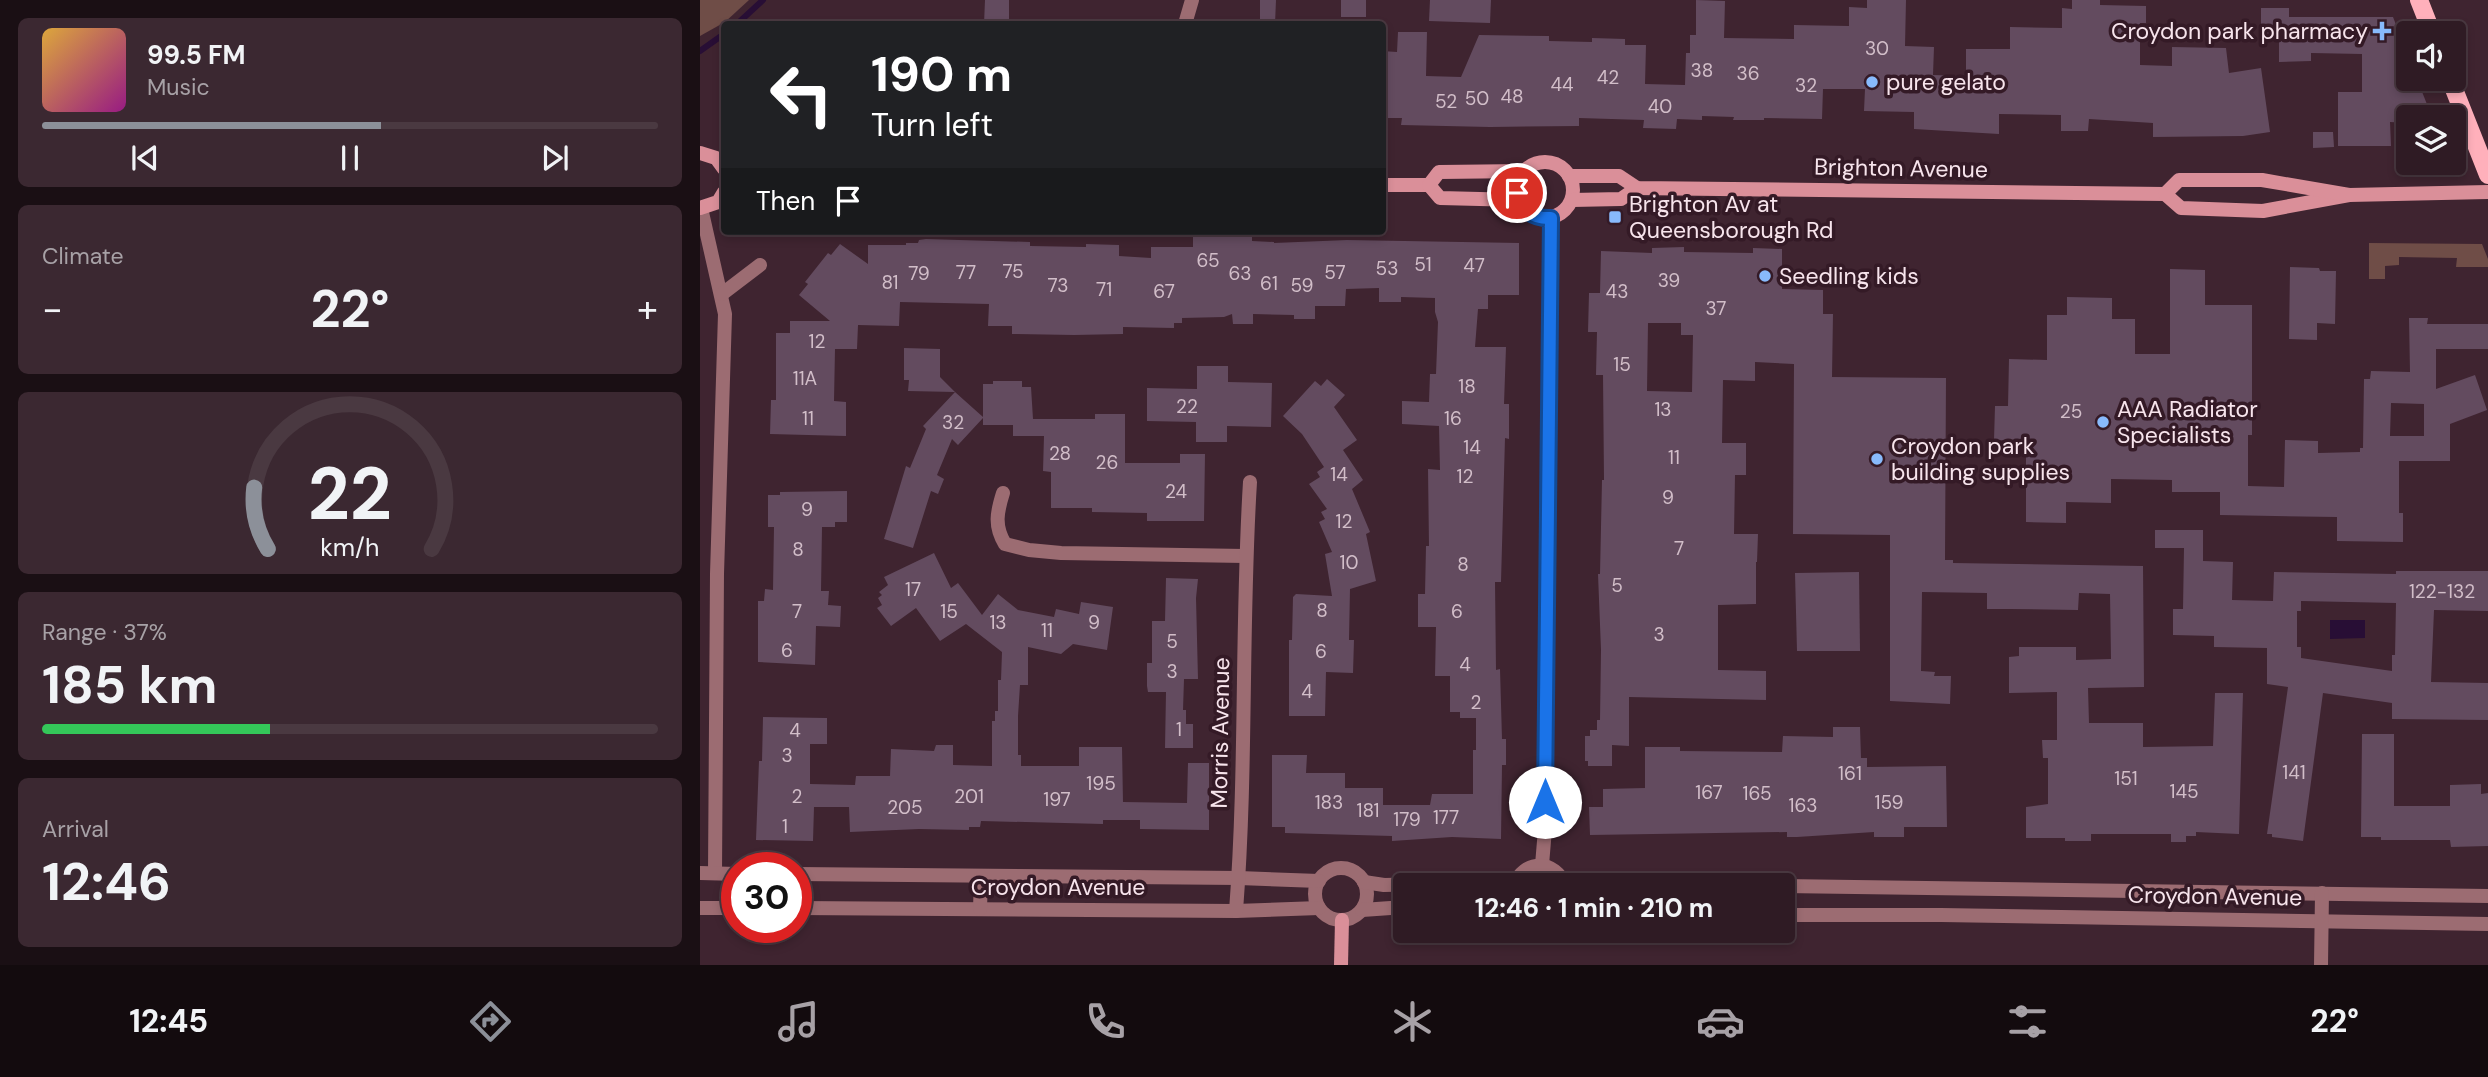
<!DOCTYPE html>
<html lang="en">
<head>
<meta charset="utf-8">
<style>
  :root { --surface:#2f1b24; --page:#3b2831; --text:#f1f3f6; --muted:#a7a1a6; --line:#4a3941; --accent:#8c9099 }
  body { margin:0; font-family:"DM Sans",sans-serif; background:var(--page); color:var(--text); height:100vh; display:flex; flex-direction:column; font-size:26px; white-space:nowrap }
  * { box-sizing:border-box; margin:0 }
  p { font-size:23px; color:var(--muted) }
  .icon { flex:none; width:38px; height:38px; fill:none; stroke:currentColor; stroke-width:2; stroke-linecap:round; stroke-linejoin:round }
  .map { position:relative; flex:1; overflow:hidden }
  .drawer { display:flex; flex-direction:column; gap:18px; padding:18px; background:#1a0f14; width:700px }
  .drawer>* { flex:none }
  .top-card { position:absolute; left:21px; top:21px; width:665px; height:214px; border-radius:7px; box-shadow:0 4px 10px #0003,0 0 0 2px var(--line); background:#202124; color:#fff; overflow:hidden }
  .controls { position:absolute; left:1696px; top:21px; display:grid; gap:14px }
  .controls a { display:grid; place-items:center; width:70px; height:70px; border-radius:7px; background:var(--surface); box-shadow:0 4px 10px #0003,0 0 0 2px var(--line); font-size:35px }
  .speed { position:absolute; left:21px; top:852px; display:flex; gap:14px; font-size:35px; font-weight:700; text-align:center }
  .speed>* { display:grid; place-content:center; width:91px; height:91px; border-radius:50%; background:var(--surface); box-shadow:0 4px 10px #0003,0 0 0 2px var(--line); line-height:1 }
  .speed .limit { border:10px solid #d22; background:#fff; color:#111 }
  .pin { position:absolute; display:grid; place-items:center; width:60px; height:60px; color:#fff; margin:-30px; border:4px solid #fff; border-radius:50%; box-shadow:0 2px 7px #0007 }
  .me { position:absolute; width:77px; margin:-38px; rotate:0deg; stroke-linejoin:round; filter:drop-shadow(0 0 5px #0008) }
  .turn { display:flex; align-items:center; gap:24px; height:147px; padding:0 35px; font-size:32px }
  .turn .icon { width:91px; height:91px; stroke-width:2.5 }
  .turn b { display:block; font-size:49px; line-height:60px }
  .then { display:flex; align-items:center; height:66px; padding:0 35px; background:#0003; gap:14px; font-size:26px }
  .big { font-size:52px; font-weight:700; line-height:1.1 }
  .drawer .tile { flex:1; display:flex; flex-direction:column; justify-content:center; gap:10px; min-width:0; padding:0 24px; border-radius:10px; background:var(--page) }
  .drawer .dial { align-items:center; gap:0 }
  .dial svg { height:182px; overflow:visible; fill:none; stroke:var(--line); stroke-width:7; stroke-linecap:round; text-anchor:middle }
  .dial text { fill:var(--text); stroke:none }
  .song { display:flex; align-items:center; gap:21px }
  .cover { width:84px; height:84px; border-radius:10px; background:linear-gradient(135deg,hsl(40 70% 55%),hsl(310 70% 35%)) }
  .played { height:7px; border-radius:4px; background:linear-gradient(90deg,var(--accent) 55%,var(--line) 55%) }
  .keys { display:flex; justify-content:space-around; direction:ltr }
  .heat { display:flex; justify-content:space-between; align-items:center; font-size:38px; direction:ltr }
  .charge { height:10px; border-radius:5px; background:linear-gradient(90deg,#34c759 37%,var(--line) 0) }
  .trip { position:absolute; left:693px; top:873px; width:402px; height:70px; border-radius:7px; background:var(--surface); box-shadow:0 4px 10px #0003,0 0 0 2px var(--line); font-weight:700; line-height:70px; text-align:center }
  .tab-bar { display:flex; height:112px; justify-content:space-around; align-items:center; background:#130b0e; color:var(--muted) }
  .tab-bar .icon { width:49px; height:49px }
  .tab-bar .current { color:var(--accent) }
  .tab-bar b { font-size:32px; color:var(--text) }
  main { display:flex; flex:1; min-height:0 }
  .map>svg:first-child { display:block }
</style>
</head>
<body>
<main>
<section class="drawer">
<div class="tile">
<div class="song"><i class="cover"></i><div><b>99.5 FM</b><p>Music</p></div></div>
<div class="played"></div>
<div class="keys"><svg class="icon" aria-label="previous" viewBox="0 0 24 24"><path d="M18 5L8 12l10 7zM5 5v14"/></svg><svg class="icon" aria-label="pause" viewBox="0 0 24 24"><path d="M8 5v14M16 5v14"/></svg><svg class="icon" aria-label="next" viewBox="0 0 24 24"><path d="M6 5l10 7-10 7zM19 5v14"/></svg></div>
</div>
<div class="tile"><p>Climate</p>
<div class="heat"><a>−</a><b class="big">22°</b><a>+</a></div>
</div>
<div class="tile dial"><svg viewBox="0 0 100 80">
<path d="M14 69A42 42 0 1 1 86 69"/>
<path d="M14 69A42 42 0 0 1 8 42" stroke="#8c9099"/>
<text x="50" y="56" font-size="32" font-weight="700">22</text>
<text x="50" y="72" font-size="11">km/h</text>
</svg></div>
<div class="tile"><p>Range · 37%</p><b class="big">185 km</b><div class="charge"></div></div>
<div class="tile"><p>Arrival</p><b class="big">12:46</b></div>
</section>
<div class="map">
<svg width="1788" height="965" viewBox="0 0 1788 965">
  <rect width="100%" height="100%" fill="#3f2430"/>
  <g fill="#6f4d47">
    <polygon points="0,0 49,0 25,22 0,36"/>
    <polygon points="1669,243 1782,244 1788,259 1788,267 1756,267 1757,258 1699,257 1699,265 1685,266 1685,279 1669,279"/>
  </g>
  <polygon fill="#280e35" points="1630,620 1665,620 1665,638 1630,639"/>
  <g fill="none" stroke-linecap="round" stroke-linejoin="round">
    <g stroke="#280e35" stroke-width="6">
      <polyline points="37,24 63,0"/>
      <polyline points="0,51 24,34"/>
    </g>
  </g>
  <g fill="#634b5f" fill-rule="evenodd">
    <polygon points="285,0 309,0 309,24 284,24"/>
    <polygon points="560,0 576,0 575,24 560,24"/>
    <rect x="641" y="0" width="25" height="17"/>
    <polygon points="730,0 791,0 790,23 729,21"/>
    <polygon points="996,0 1025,1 1024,38 1094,39 1094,25 1149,26 1149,7 1167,8 1167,0 1206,0 1205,46 1234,47 1233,75 1266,76 1266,49 1310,49 1310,27 1362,28 1362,8 1372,9 1372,0 1400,0 1400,5 1446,6 1446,23 1440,23 1440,65 1472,66 1472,47 1526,48 1529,73 1561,68 1570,132 1543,136 1453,137 1453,123 1389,119 1388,131 1361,131 1361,115 1299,114 1299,134 1214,129 1214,112 1164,111 1165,89 1123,89 1122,119 1064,118 1064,120 1033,120 1034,117 1002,116 1002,120 977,119 976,129 943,128 944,120 879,118 879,126 790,127 701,125 702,118 683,118 682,51 697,52 698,32 727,32 726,76 761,77 779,35 849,36 849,41 892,42 892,38 925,39 925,45 946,45 945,84 985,85 986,53 990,53 990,35 996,35"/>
    <polygon points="1561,8 1589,8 1589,17 1693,17 1708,55 1708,79 1717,79 1732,117 1708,117 1708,123 1690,122 1691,146 1638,146 1638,92 1662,92 1662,54 1611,53 1611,61 1579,62 1579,34 1561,34"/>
    <polygon points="1613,132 1633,132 1634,147 1613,148"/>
    <polygon points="527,231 552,231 552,241 574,242 574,243 647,240 819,243 819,295 788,295 788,309 778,309 775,347 806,347 804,404 809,404 809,439 805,438 801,582 795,582 796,670 800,669 802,739 806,739 806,765 802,765 801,839 752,837 692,841 692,836 585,833 585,827 572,827 572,755 607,755 606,773 645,773 645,788 683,788 683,805 730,805 732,794 773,794 773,750 776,750 776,718 760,718 760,712 750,712 750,676 735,676 736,627 718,627 718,594 725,594 726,546 729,546 728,469 740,470 739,426 702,424 702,401 729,402 730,374 736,374 738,322 735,312 735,298 701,297 701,302 679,302 679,288 646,289 645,306 615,306 615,319 594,319 594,315 553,314 553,324 533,324 532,314 524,317 482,318 482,323 474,323 474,328 423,327 423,334 374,335 312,334 312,326 288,326 289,304 200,302 199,326 158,325 157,349 135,349 134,401 146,402 146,436 70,434 71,400 76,400 76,333 90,333 90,321 130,321 99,295 108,284 105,282 128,253 131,255 140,244 168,264 168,245 206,245 206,243 218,243 219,240 226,239 330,242 330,246 386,247 386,244 419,245 419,256 451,258 451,247 493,247 493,237 527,236"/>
    <path d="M984,247V252L1053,253V248L1082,249V289L1123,290V314H1133L1132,377L1246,378L1245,560H1253V563L1443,566L1444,687L1388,688L1389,723H1443V747L1513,746L1515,693H1543L1539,834L1496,832V836H1486V842H1471V834H1391V841H1365V838H1326V807L1348,804V758H1343L1342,740H1357V692L1309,693V657L1319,656V647H1376V660L1411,659L1410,594L1379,593L1378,610L1310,609H1287V593L1222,592L1221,671L1235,672L1234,676H1251L1250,704L1190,701V535L1093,534L1094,364L1055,362V381L1023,380L1022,443H1046V475H1035L1034,534H1058L1057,562H1056V604L1018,605V670L1066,671V700L929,697V746L912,745V766H888V761H885V736H890V730H897V720H900L901,650L898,574H900L902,480H904L903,375H896L897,332H888L889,293H900L901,251L952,253V248ZM948,323H981V335H993L992,392L947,391Z"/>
    <polygon points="1590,267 1619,268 1620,271 1636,271 1635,324 1617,323 1617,340 1589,339"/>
    <path d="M1470,269L1505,270V305H1552V435H1548V486L1584,487L1585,440L1618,441V453L1660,452V448H1663L1664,379H1670L1671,371L1710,372L1709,318H1728L1727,324H1788V349H1736V389L1775,375L1787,410L1750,424V461H1699V513H1703V542L1637,541V517L1520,515V492H1472V480L1411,479V503L1366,502V523L1326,522V441L1294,440L1295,406H1308L1309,359L1347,360V315H1367V297L1412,298V319H1435V354H1470ZM1691,403L1724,404V436H1690Z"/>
    <polygon points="204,348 240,349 240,377 255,392 208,391 209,380 204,380"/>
    <polygon points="497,366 528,366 528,382 572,383 571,427 527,426 527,442 496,442 496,422 447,421 447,388 497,389"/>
    <polygon points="627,379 645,395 634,407 657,440 643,450 663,480 652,489 670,532 666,534 676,581 650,589 649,640 654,640 653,673 626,672 625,716 589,716 589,640 592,640 593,597 596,594 632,596 625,554 632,552 619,522 625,519 621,512 627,509 609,484 620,477 617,472 624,467 602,434 583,416 615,381 621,386"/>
    <polygon points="293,381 322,381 322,387 331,387 333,419 395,419 395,414 425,414 425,463 480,463 480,454 505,454 504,521 447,521 447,513 392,512 392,508 351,508 351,472 343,471 344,436 313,436 313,425 283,425 283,418 258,445 252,439 237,475 244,479 238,494 231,491 213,548 184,539 206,466 210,468 226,429 223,426 255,392 283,417 283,384 293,384"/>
    <polygon points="147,491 147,522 135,522 135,527 122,527 121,591 129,591 128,605 141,606 140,627 116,626 115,665 58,662 58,601 64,601 65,589 73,590 74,527 68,527 68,495 80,495 80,492"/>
    <path d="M1455,530H1503V561L1533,562L1532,600L1573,601L1574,572L1696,574V571H1788V611L1734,610L1731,682L1788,683V720L1692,719V703L1623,693L1603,841L1572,837V834H1567L1588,687L1567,684V648L1514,647V636L1473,635V609H1483L1484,548H1455ZM1601,601L1696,603L1695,655H1692V671L1601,658V647H1597V611H1601Z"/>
    <polygon points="234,553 251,588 258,583 282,615 298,594 318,610 354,617 356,609 379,614 381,602 413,607 407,650 373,644 361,654 328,647 328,685 320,685 318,716 318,755 321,755 321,766 379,766 379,747 422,747 423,802 487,803 488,763 509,763 509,830 440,829 440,820 403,820 403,824 281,821 280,827 269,827 269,830 219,829 150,832 149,807 114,807 113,841 56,840 59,761 62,761 63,717 127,718 127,744 110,744 110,784 155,785 156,776 190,776 191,749 234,751 236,745 253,745 253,765 292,766 292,721 295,721 295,711 298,711 298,680 301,680 302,652 266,624 240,641 216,608 191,626 177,608 182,605 178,598 182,595 179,592 188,585 184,577"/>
    <polygon points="1159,572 1160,651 1097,651 1095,573"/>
    <polygon points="466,578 498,579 496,598 498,679 484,679 483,710 486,710 486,724 493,724 493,748 465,748 466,692 448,692 447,686 447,663 452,663 452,621 465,621"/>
    <polygon points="1133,727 1160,727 1161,758 1167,758 1167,767 1246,766 1247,827 1204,827 1204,837 1174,837 1174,832 1097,837 1087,837 1087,832 890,835 889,807 903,807 903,789 945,788 945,747 980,747 980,751 1082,752 1083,736 1133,737"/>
    <polygon points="1662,734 1694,734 1694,806 1750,806 1750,785 1781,784 1781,794 1788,793 1788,846 1751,847 1750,840 1681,840 1681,837 1661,837"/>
  </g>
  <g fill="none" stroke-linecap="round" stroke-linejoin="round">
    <g stroke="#9c6c72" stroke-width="14">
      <polyline points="485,24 492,0"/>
      <polyline points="1,208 25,314 17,574 15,873"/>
      <polyline points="22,294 60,265"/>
      <path d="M303,493C297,512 294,526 305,544L329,550L361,553L545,556"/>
      <polyline points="842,865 845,829 851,218"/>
      <circle cx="641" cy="894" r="26"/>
      <polyline points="0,873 37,874"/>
      <polyline points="96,874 539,878 619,881"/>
      <polyline points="664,882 684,885 815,882"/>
      <path d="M814,886C823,859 856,859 865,886"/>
      <polyline points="1012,886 1055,886"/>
      <polyline points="1083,886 1788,896"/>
      <polyline points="0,908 37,908"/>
      <polyline points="96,908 536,911 619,908"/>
      <polyline points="280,909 281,877"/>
      <polyline points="662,910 705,907"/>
      <path d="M536,911C547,768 541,625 550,482"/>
      <polyline points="1083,915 1241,915 1788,924"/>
      <polyline points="1621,965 1622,893"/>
    </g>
    <g stroke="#da8f99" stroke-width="14">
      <polyline points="0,153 16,158 24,169"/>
      <circle cx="845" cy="190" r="28"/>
      <polyline points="869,176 919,176 937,188 1465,194 1481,208 1563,211 1649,195"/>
      <polyline points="682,185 729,185 740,198 819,200"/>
      <polyline points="729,185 739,172 825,171"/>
      <polyline points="1465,194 1479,180 1562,180 1649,195 1788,192"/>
      <polyline points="872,200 921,199 937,188"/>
      <polyline points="0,208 18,202 24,192"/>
      <polyline points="641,965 642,920"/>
    </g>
    <g stroke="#ffb0bb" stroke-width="18">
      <polyline points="1719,0 1732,33"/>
      <polyline points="1750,79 1788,175"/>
    </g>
  </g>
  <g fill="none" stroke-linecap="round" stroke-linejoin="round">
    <defs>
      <path id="route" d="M817,193C821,210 833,219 851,218L845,802"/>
    </defs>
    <use href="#route" stroke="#114b97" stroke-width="18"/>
    <use href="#route" stroke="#1a73e8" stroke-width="12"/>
  </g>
  <g fill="#88bafc" stroke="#341a26" stroke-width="2.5">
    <path d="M1678.5 20.5h7v7h7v7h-7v7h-7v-7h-7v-7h7z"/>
    <circle cx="1172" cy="82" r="7"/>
    <rect x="908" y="210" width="14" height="14" rx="3.5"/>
    <circle cx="1065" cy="276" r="7"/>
    <circle cx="1403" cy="422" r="7"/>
    <circle cx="1177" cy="459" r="7"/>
  </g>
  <g text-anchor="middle" stroke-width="7" stroke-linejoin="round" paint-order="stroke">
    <g font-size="19" fill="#d2bec9">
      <text x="1177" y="55">30</text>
      <text x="1002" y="77">38</text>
      <text x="1048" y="80">36</text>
      <text x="908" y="84">42</text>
      <text x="862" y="91">44</text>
      <text x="1106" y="92">32</text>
      <text x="812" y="103">48</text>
      <text x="777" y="105">50</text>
      <text x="746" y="108">52</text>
      <text x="960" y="113">40</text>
      <text x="508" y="267">65</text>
      <text x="723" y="271">51</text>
      <text x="774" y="272">47</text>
      <text x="687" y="275">53</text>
      <text x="313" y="278">75</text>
      <text x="266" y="279">77</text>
      <text x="635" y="279">57</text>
      <text x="219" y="280">79</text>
      <text x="540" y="280">63</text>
      <text x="969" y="287">39</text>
      <text x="190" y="289">81</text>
      <text x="569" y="290">61</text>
      <text x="358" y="292">73</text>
      <text x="602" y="292">59</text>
      <text x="404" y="296">71</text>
      <text x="464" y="298">67</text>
      <text x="917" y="298">43</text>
      <text x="1016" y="315">37</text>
      <text x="117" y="348">12</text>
      <text x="922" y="371">15</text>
      <text x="105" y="385">11A</text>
      <text x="767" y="393">18</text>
      <text x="487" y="413">22</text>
      <text x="963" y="416">13</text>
      <text x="1371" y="418">25</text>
      <text x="108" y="425">11</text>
      <text x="753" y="425">16</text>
      <text x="253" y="429">32</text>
      <text x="772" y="454">14</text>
      <text x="360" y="460">28</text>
      <text x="974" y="464">11</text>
      <text x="407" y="469">26</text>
      <text x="639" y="481">14</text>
      <text x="765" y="483">12</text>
      <text x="476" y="498">24</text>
      <text x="968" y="504">9</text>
      <text x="107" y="516">9</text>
      <text x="644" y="528">12</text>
      <text x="979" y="555">7</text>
      <text x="98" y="556">8</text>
      <text x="649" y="569">10</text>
      <text x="763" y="571">8</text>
      <text x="917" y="592">5</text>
      <text x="213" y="596">17</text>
      <text x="1742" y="598">122-132</text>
      <text x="622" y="617">8</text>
      <text x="97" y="618">7</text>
      <text x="249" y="618">15</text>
      <text x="757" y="618">6</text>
      <text x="298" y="629">13</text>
      <text x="394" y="629">9</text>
      <text x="347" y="637">11</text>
      <text x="959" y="641">3</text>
      <text x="472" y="648">5</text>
      <text x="87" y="657">6</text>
      <text x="621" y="658">6</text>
      <text x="765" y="671">4</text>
      <text x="472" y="678">3</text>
      <text x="607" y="698">4</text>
      <text x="776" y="709">2</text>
      <text x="479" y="736">1</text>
      <text x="95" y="737">4</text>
      <text x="87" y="762">3</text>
      <text x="1594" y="779">141</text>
      <text x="1150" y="780">161</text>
      <text x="1426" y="785">151</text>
      <text x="401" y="790">195</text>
      <text x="1484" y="798">145</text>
      <text x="1009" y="799">167</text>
      <text x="1057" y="800">165</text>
      <text x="97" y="803">2</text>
      <text x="269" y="803">201</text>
      <text x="357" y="806">197</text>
      <text x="629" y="809">183</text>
      <text x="1189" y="809">159</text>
      <text x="1103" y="812">163</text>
      <text x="205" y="814">205</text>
      <text x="668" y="817">181</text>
      <text x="746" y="824">177</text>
      <text x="707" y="826">179</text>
      <text x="85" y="833">1</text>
    </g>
    <g font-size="23" fill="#f7e4ec" stroke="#341a26" text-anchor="start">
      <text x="1668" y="39" text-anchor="end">Croydon park pharmacy</text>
      <text x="1186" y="90">pure gelato</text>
      <text x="929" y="212">Brighton Av at<tspan x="929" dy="26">Queensborough Rd</tspan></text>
      <text x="1079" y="284">Seedling kids</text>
      <text x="1417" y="417">AAA Radiator<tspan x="1417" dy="26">Specialists</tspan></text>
      <text x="1191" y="454">Croydon park<tspan x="1191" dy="26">building supplies</tspan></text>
    </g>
    <g font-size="23" fill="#f7e4ec" stroke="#341a26">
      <text transform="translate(1201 168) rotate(1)" y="8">Brighton Avenue</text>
      <text transform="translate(520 733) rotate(-89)" y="8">Morris Avenue</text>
      <text x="358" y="895">Croydon Avenue</text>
      <text transform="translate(1515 896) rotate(1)" y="8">Croydon Avenue</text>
    </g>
  </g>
</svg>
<div class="controls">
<a><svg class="icon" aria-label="sound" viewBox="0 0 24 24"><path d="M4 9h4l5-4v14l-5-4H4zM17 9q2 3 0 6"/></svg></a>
<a><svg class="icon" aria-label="layers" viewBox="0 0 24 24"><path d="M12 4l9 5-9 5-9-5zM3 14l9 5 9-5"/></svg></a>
</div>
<div class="speed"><div class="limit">30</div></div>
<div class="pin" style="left:817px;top:193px;background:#d93025"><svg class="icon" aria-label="arrive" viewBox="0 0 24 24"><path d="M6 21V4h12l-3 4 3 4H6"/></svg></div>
<svg class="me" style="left:845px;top:802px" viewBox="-20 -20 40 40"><circle r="19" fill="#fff"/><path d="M0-13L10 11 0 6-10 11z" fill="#1a73e8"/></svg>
<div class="trip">12:46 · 1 min · 210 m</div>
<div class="top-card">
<div class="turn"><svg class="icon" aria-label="left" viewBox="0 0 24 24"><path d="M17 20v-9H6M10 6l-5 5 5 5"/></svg><div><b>190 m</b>Turn left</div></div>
<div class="then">Then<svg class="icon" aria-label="arrive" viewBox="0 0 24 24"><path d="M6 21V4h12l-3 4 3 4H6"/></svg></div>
</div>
</div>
</main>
<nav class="tab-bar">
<b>12:45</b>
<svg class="icon current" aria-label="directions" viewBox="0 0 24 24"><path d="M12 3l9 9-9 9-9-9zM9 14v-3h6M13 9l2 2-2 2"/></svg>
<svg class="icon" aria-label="music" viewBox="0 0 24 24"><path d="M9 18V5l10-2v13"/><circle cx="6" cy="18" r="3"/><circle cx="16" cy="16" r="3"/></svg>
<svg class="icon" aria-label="phone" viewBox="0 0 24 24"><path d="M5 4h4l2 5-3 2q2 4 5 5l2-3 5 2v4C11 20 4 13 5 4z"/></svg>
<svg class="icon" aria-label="climate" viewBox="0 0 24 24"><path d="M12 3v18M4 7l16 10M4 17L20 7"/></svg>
<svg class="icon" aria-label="car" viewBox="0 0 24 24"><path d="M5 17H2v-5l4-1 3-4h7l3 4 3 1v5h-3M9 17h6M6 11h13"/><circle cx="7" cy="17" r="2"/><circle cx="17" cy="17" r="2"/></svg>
<svg class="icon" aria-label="filters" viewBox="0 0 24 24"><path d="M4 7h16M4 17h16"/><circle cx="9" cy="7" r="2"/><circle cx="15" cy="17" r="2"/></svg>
<b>22°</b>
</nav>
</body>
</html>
